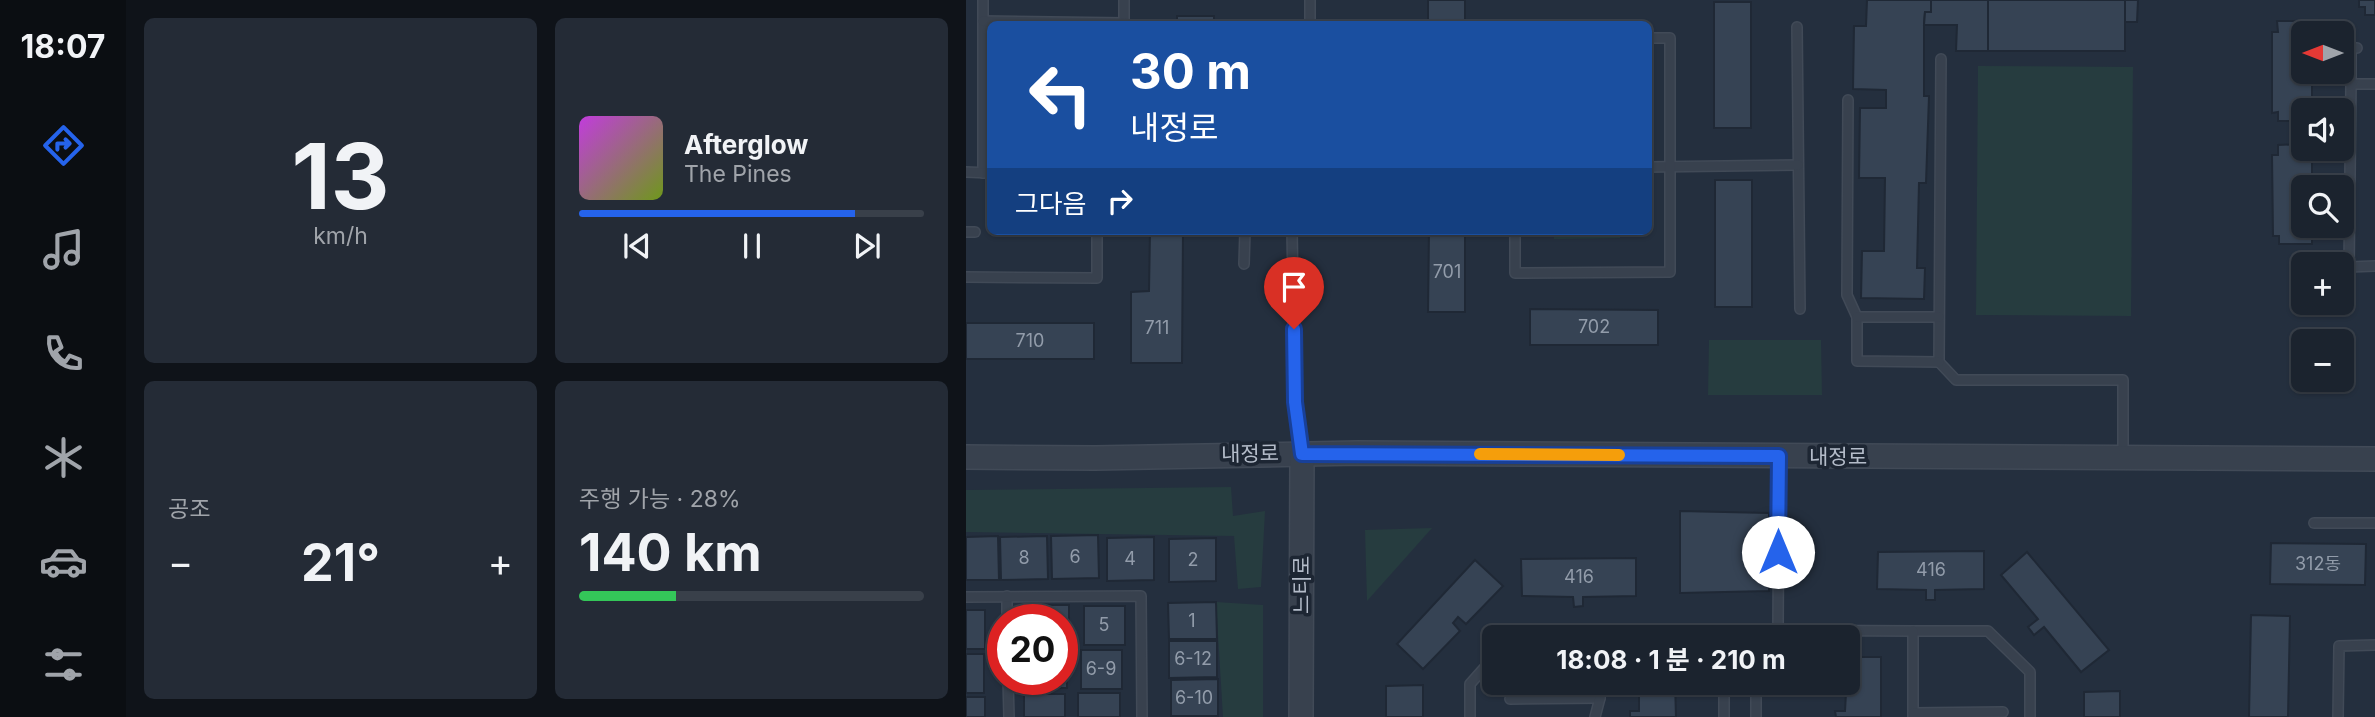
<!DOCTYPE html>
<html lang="ko">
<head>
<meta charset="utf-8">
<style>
  :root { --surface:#1b232e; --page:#242b36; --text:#f1f3f6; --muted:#a0a4aa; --line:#39404a; --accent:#2563eb }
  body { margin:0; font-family:Inter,"Noto Sans KR",sans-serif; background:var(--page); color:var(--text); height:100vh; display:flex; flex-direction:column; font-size:26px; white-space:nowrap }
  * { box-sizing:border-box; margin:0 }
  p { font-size:23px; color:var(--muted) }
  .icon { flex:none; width:38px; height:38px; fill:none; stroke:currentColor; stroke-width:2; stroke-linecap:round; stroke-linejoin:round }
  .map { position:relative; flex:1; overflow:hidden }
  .side { display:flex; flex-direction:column; gap:18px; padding:18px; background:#0f1319; width:840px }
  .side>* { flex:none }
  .banner { position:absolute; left:21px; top:21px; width:665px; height:214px; border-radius:10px; box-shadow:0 2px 5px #0004,0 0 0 2px var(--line); background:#1a4fa0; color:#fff; overflow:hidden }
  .needle { width:46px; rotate:270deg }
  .controls { position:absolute; left:1325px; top:21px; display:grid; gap:14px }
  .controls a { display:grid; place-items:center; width:63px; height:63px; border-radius:10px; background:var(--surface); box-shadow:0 2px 5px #0004,0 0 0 2px var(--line); font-size:35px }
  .speed { position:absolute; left:21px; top:604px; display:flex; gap:14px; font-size:35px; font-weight:700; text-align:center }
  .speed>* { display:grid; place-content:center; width:91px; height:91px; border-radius:50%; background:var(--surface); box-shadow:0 2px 5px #0004,0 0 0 2px var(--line); line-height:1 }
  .speed .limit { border:10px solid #d22; background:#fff; color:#111 }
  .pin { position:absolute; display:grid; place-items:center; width:60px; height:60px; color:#fff; margin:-72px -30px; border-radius:50% 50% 50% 0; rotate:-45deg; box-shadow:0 0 7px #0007 }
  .pin .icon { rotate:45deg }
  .me { position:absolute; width:77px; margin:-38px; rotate:0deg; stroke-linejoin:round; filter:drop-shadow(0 0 5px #0008) }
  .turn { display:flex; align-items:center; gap:24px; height:147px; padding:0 28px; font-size:32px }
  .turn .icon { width:91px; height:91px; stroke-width:2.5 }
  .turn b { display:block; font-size:49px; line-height:60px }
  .then { display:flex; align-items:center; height:66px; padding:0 28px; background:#0003; gap:14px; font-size:26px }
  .big { font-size:52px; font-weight:700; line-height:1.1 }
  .side .tile { flex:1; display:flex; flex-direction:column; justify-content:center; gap:10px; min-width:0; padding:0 24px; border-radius:10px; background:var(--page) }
  .side .dial { align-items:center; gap:0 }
  .dial b { font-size:91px; line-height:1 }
  .song { display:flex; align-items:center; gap:21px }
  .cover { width:84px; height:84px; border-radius:10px; background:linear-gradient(135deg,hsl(290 70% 55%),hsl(80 70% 35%)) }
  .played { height:7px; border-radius:4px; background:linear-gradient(90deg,var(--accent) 80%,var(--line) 80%) }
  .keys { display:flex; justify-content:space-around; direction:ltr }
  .heat { display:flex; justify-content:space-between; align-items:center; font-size:38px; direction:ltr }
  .charge { height:10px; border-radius:5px; background:linear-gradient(90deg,#34c759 28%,var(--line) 0) }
  .side .tiles { flex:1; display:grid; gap:18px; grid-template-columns:repeat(2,1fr) }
  .trip { position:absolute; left:516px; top:625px; width:378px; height:70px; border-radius:10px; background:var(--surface); box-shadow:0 2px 5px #0004,0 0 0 2px var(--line); font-weight:700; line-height:70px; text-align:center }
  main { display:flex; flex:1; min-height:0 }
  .tabs { display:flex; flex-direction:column; width:126px; justify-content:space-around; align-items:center; background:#0b0e12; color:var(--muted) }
  .tabs .icon { width:49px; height:49px }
  .tabs .selected { color:var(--accent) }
  .tabs b { font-size:32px; color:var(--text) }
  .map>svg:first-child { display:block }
</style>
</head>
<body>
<main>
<nav class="tabs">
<b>18:07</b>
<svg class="icon selected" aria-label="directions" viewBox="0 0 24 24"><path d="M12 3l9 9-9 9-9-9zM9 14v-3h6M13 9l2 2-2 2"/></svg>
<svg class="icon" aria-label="music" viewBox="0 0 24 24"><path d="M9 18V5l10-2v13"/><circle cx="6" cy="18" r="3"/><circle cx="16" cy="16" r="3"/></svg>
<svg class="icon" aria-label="phone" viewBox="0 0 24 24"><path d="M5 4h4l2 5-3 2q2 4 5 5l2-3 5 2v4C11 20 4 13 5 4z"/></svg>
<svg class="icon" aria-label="climate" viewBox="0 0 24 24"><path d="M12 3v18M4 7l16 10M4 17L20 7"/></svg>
<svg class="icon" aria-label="car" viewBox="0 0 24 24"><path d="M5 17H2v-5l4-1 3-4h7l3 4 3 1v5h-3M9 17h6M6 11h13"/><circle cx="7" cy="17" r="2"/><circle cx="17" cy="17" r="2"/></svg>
<svg class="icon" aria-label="filters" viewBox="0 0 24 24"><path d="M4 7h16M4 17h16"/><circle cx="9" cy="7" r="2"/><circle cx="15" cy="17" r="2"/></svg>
</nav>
<section class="side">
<div class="tiles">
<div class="tile dial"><b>13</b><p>km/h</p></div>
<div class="tile">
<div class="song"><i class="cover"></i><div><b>Afterglow</b><p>The Pines</p></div></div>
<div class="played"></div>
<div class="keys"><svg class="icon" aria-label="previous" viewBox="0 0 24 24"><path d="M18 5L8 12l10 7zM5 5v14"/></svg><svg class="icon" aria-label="pause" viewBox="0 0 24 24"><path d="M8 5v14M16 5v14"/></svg><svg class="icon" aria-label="next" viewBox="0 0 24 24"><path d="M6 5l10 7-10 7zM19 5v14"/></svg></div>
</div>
<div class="tile"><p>공조</p>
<div class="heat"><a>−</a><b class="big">21°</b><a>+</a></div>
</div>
<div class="tile"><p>주행 가능 · 28%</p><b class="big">140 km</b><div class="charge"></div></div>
</div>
</section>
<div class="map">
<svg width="1409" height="717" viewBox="0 0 1409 717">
  <rect width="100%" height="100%" fill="#242f3e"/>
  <g fill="#263c3f">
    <polygon points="1012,66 1167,67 1165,316 1010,315"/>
    <polygon points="588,231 655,231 654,238 588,239"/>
    <polygon points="743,340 855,340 856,395 742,395"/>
    <polygon points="265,487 267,516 299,511 295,587 272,589 268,536 0,532 0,490"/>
    <polygon points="466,528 401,601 399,530"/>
    <polygon points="250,602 297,605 297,717 257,717"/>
  </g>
  <g fill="#364354" stroke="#1f2835" stroke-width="2">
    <rect x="462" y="0" width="37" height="24"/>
    <polygon points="901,0 965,0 965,12 959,12 958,25 958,96 963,96 960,183 953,183 951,268 959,268 958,299 895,298 896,251 918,251 919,178 893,178 894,108 920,108 920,90 887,89 888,26 900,26"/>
    <polygon points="965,0 1022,0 1022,51 990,51 991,25 958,25 959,12 965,12"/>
    <rect x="1022" y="0" width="137" height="51"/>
    <polygon points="1159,0 1172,0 1171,22 1159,22"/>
    <polygon points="1393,0 1409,0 1409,15 1399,15 1399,7 1393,7"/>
    <rect x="748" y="2" width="37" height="126"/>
    <rect x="211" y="16" width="37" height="8"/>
    <polygon points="1311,21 1345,21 1345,33 1337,33 1337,72 1346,72 1346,110 1337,110 1337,121 1312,121 1312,112 1306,113 1306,32 1312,32"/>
    <polygon points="1337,144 1337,149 1346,149 1346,187 1337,187 1337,226 1346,226 1346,244 1313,244 1313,236 1307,236 1306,155 1312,155 1312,145"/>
    <rect x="749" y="180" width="37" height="127"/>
    <polygon points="184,231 217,231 216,363 165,363 165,292 183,291"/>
    <polygon points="463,231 499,231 499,312 462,312"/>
    <polygon points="564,309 692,310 692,345 564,345"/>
    <rect x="0" y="323" width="128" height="36"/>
    <polygon points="714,511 803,513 803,591 714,593"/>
    <polygon points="132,535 133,578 86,579 85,536"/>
    <polygon points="32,536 33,580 0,580 0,537"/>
    <polygon points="81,536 82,579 35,580 34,537"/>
    <polygon points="188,537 188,580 141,581 141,538"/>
    <polygon points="250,538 250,581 203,582 203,539"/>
    <polygon points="1305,543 1400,544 1399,585 1304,584"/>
    <polygon points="1018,551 1018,589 969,590 969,600 960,600 960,590 911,589 912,552"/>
    <polygon points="1061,552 1143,650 1115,672 1078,627 1068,635 1062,627 1072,619 1035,575"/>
    <polygon points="670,558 670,596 617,597 617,606 608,607 607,597 556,596 555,559"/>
    <polygon points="509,560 537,586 500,624 492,617 487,623 494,631 457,669 431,644"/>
    <polygon points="250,602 251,639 203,639 202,603"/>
    <polygon points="62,605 103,605 103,644 96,644 96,620 62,620"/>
    <rect x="118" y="606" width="41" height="39"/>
    <rect x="0" y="610" width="19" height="39"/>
    <polygon points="1285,615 1324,616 1322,717 1283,717"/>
    <polygon points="203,641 251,641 251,677 203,678"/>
    <polygon points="96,649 101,649 101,688 60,688 60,679 96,679"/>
    <rect x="115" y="650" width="41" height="39"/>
    <rect x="0" y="654" width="18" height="39"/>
    <polygon points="882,657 915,657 915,717 870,717 869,711 879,711"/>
    <polygon points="252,679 252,716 205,716 205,680"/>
    <polygon points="673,682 709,682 710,717 664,717 664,711 673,711"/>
    <polygon points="457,685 457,717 420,717 420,686"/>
    <polygon points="1154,691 1154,717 1118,717 1118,692"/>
    <rect x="112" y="693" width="42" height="24"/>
    <rect x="58" y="694" width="41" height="23"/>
    <rect x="0" y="697" width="19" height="20"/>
  </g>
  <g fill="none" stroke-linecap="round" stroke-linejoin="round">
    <defs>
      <g id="service">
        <polyline points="17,0 17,173"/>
        <polyline points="158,0 158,24"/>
        <polyline points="17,21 158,23"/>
        <polyline points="344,24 344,0"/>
        <polyline points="831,27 834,309"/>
        <polyline points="975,59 973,362 990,380 1157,380 1157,457"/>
        <polyline points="1385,84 1385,48 1391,48"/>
        <polyline points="1409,84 1385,84 1383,267 1409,266"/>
        <polyline points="882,100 881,295 891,317 891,361 973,362"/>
        <polyline points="682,167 832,165"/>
        <polyline points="0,172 24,173"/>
        <polyline points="326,231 329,402 336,452"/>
        <polyline points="549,231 549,273 704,272 704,38 682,38"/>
        <polyline points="0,232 9,232"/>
        <polyline points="278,264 279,231"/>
        <polyline points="0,277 131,278 131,231"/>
        <polyline points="891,317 973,317"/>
        <polyline points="1348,523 1409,523"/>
        <polyline points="41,596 41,620"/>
        <polyline points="0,597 175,596 176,717"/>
        <polyline points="812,630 813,457"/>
        <polyline points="947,631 1022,631 1064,672 1064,717"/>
        <polyline points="547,637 551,633 635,633"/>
        <polyline points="635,637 635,633 790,630 947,631 947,717"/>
        <polyline points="42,679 43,717"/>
        <polyline points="544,699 634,698"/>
        <polyline points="947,713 1037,712"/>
        <polyline points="504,717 504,684 528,657"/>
        <polyline points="629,717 634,698 634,682"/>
        <polyline points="758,717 758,682"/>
        <polyline points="790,717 790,682"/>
        <polyline points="1372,717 1373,646 1409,645"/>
      </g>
      <g id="tertiary">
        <polyline points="0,457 129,458 392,453 1409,459"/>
        <polyline points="335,717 336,454"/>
      </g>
    </defs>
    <use href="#service" stroke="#414a57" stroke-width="12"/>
    <use href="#tertiary" stroke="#414a57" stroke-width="26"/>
    <use href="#service" stroke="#38414e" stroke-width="9"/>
    <use href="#tertiary" stroke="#38414e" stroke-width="23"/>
  </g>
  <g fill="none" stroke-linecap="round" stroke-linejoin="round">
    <defs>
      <polyline id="route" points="328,329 329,402 336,454 813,456 812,552"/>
    </defs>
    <use href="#route" stroke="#184099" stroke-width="18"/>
    <use href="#route" stroke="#2563eb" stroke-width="12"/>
    <polyline stroke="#f59e0b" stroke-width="12" points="514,454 653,455"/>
  </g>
  <g text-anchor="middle" stroke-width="7" stroke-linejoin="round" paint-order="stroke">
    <g font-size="18" fill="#929caa">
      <text x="481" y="278">701</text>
      <text x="628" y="333">702</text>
      <text x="191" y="334">711</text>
      <text x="64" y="347">710</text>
      <text x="109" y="563">6</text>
      <text x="58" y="564">8</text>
      <text x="164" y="565">4</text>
      <text x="227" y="566">2</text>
      <text x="1352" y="570">312동</text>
      <text x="965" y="576">416</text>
      <text x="613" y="583">416</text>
      <text x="226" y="627">1</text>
      <text x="138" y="631">5</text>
      <text x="227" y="665">6-12</text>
      <text x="135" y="675">6-9</text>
      <text x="228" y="704">6-10</text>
    </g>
    <g font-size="21" fill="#b4bcc9" stroke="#1d2633">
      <text transform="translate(284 454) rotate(-1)" y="7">내정로</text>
      <text x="872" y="464">내정로</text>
      <text transform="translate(336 585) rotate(-90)" y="7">느티로</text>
    </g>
  </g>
</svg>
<div class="controls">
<a><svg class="needle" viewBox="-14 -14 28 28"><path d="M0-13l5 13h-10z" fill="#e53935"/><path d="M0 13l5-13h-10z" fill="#a0a4aa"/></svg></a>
<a><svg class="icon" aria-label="sound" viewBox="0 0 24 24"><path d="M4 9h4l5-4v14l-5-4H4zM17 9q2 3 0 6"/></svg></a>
<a><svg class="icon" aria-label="search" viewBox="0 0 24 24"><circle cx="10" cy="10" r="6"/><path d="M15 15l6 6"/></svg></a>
<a>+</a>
<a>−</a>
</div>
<div class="speed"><div class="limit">20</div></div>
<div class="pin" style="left:328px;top:329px;background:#d93025"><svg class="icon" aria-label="arrive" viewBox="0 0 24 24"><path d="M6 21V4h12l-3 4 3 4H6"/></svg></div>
<svg class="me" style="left:812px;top:552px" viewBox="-20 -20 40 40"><circle r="19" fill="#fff"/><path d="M0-13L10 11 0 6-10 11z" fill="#2563eb"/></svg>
<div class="trip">18:08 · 1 분 · 210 m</div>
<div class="banner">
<div class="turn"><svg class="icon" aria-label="left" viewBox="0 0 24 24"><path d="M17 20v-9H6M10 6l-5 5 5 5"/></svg><div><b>30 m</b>내정로</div></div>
<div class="then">그다음<svg class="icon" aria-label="right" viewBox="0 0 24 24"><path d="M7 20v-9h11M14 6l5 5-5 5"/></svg></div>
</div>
</div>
</main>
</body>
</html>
